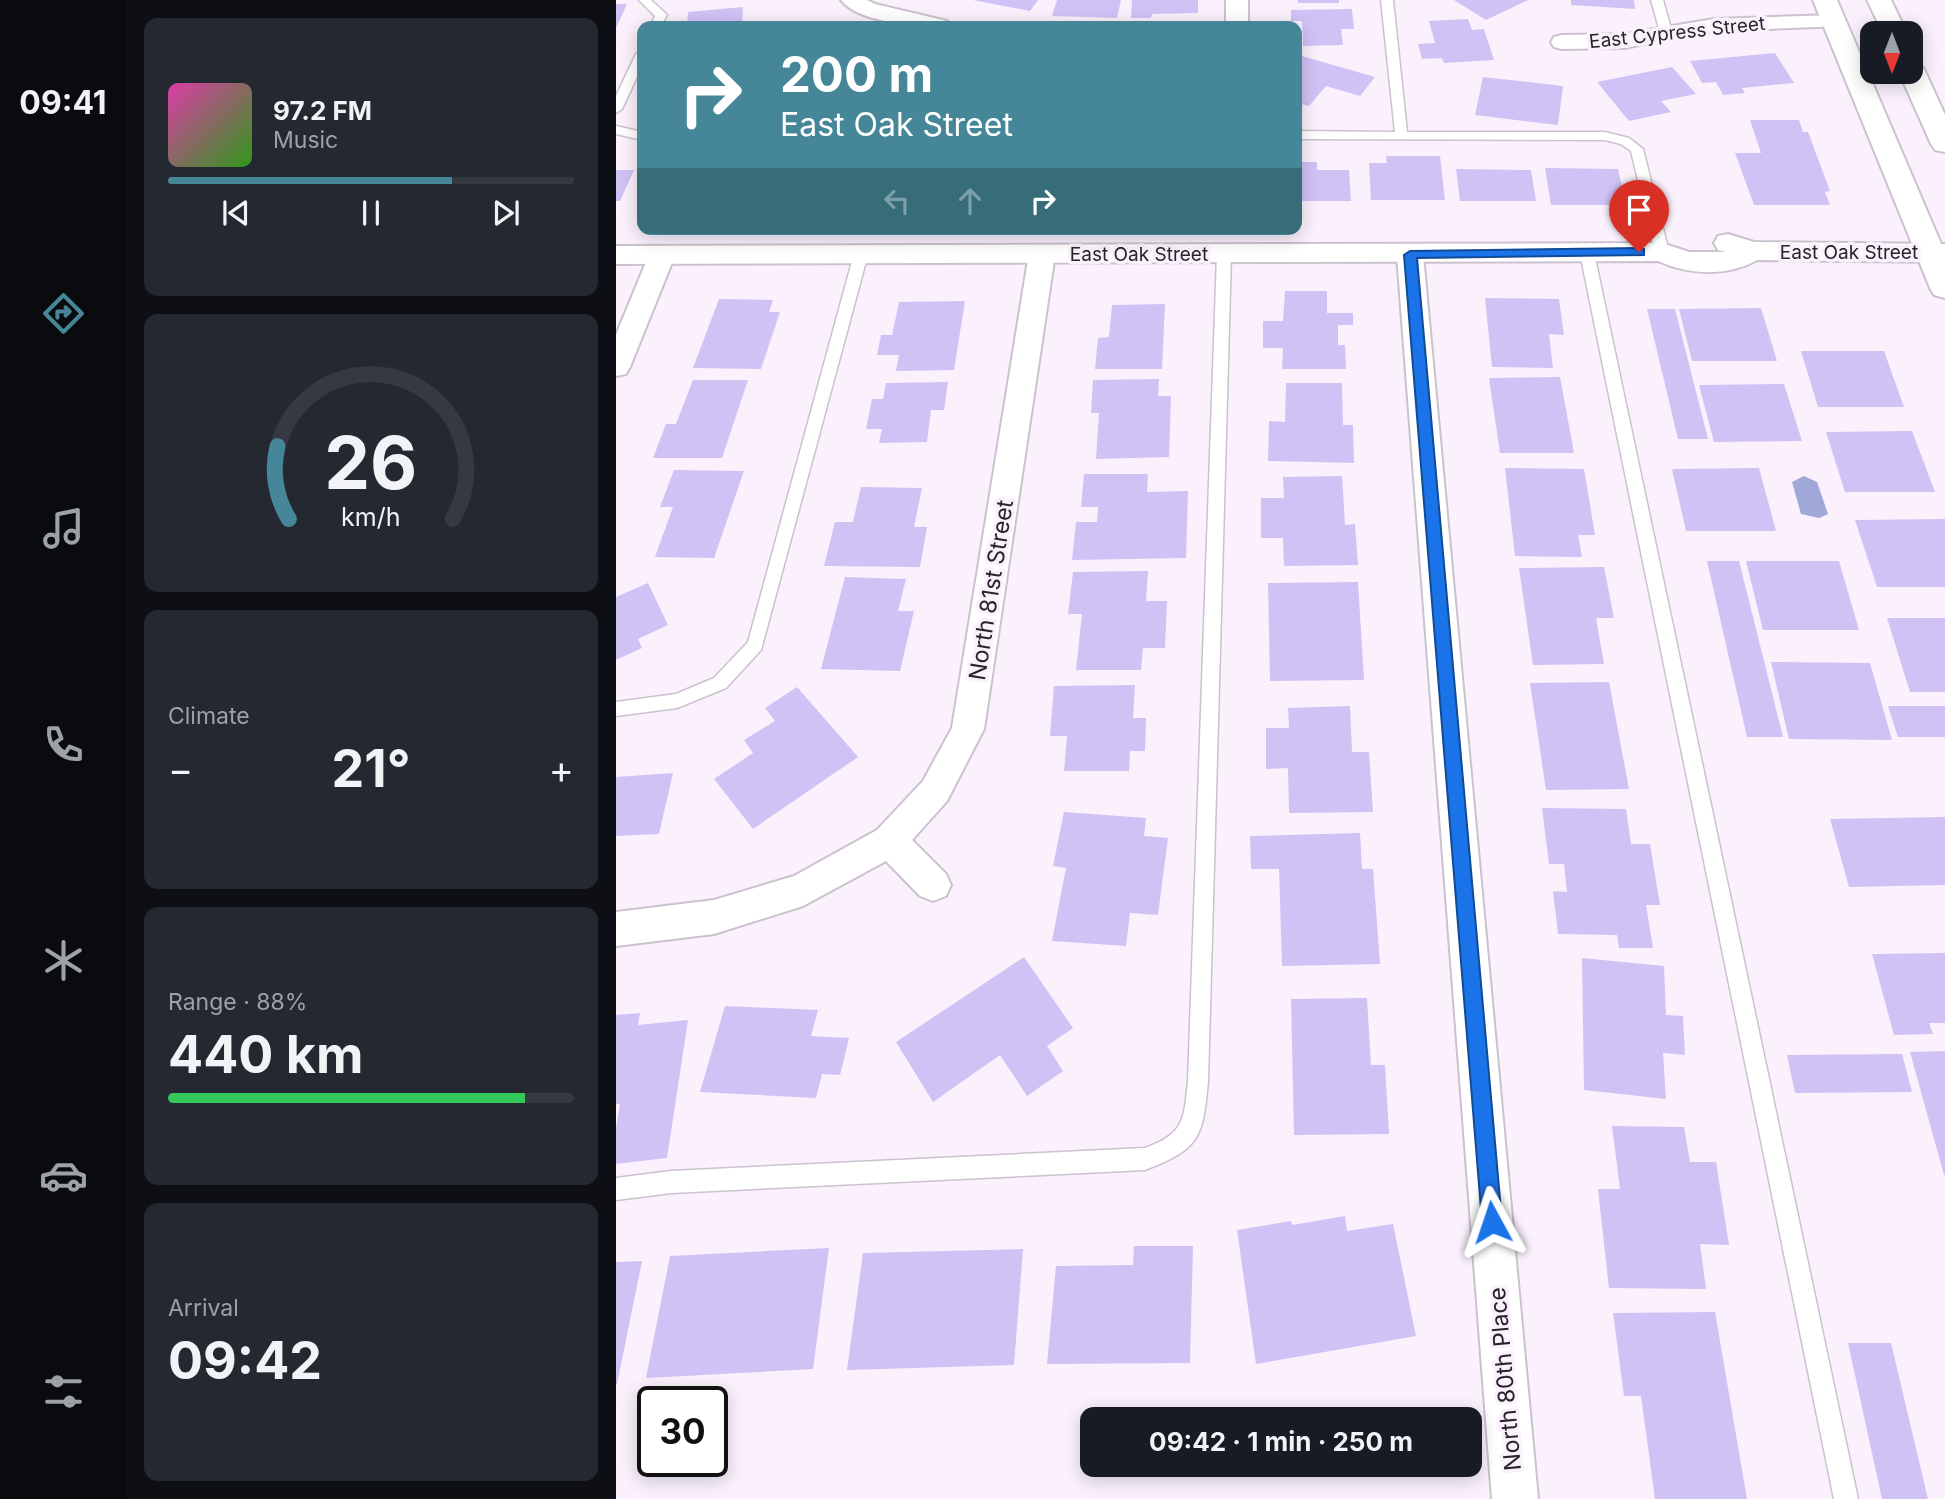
<!DOCTYPE html>
<html lang="en">
<head>
<meta charset="utf-8">
<style>
  :root { --surface:#171b24; --page:#242831; --text:#f1f3f6; --muted:#9ea1a6; --line:#363941; --accent:#458798 }
  body { margin:0; font-family:Inter,sans-serif; background:var(--page); color:var(--text); height:100vh; display:flex; flex-direction:column; font-size:26px; white-space:nowrap }
  * { box-sizing:border-box; margin:0 }
  p { font-size:23px; color:var(--muted) }
  .icon { flex:none; width:38px; height:38px; fill:none; stroke:currentColor; stroke-width:2; stroke-linecap:round; stroke-linejoin:round }
  .map { position:relative; flex:1; overflow:hidden }
  .details { display:flex; flex-direction:column; gap:18px; padding:18px; background:#0d0f14; width:490px }
  .details>* { flex:none }
  .top-card { position:absolute; left:21px; top:21px; width:665px; height:214px; border-radius:14px; box-shadow:0 4px 18px #0003; background:#458798; color:#fff; overflow:hidden }
  .needle { width:46px; rotate:180deg }
  .tools { position:absolute; left:1244px; top:21px; display:grid; gap:14px }
  .tools a { display:grid; place-items:center; width:63px; height:63px; border-radius:14px; background:var(--surface); box-shadow:0 4px 18px #0003; font-size:35px }
  .speed { position:absolute; left:21px; top:1386px; display:flex; gap:14px; font-size:35px; font-weight:700; text-align:center }
  .speed>* { display:grid; place-content:center; width:91px; height:91px; border-radius:50%; background:var(--surface); box-shadow:0 4px 18px #0003; line-height:1 }
  .speed .limit { border:4px solid #111; border-radius:10px; background:#fff; color:#111 }
  .pin { position:absolute; display:grid; place-items:center; width:60px; height:60px; color:#fff; margin:-72px -30px; border-radius:50% 50% 50% 0; rotate:-45deg; box-shadow:0 0 7px #0007 }
  .pin .icon { rotate:45deg }
  .me { position:absolute; width:77px; margin:-38px; rotate:355deg; stroke-linejoin:round; filter:drop-shadow(0 0 5px #0008) }
  .turn { display:flex; align-items:center; gap:24px; height:147px; padding:0 28px; font-size:32px }
  .turn .icon { width:91px; height:91px; stroke-width:2.5 }
  .turn b { display:block; font-size:49px; line-height:60px }
  .lanes { display:flex; align-items:center; height:66px; padding:0 28px; background:#0003; justify-content:center; gap:35px; direction:ltr }
  .lanes .off { opacity:.35 }
  .big { font-size:52px; font-weight:700; line-height:1.1 }
  .details .widget { flex:1; display:flex; flex-direction:column; justify-content:center; gap:10px; min-width:0; padding:0 24px; border-radius:14px; background:var(--page) }
  .details .dial { align-items:center; gap:0 }
  .dial svg { height:182px; overflow:visible; fill:none; stroke:var(--line); stroke-width:7; stroke-linecap:round; text-anchor:middle }
  .dial text { fill:var(--text); stroke:none }
  .song { display:flex; align-items:center; gap:21px }
  .cover { width:84px; height:84px; border-radius:10px; background:linear-gradient(135deg,hsl(320 70% 55%),hsl(110 70% 35%)) }
  .played { height:7px; border-radius:4px; background:linear-gradient(90deg,var(--accent) 70%,var(--line) 70%) }
  .keys { display:flex; justify-content:space-around; direction:ltr }
  .heat { display:flex; justify-content:space-between; align-items:center; font-size:38px; direction:ltr }
  .charge { height:10px; border-radius:5px; background:linear-gradient(90deg,#34c759 88%,var(--line) 0) }
  .trip { position:absolute; left:464px; top:1407px; width:402px; height:70px; border-radius:14px; background:var(--surface); box-shadow:0 4px 18px #0003; font-weight:700; line-height:70px; text-align:center }
  main { display:flex; flex:1; min-height:0 }
  .menu { display:flex; flex-direction:column; width:126px; justify-content:space-around; align-items:center; background:#090b0e; color:var(--muted) }
  .menu .icon { width:49px; height:49px }
  .menu .active { color:var(--accent) }
  .menu b { font-size:32px; color:var(--text) }
  .map>svg:first-child { display:block }
</style>
</head>
<body>
<main>
<nav class="menu">
<b>09:41</b>
<svg class="icon active" aria-label="directions" viewBox="0 0 24 24"><path d="M12 3l9 9-9 9-9-9zM9 14v-3h6M13 9l2 2-2 2"/></svg>
<svg class="icon" aria-label="music" viewBox="0 0 24 24"><path d="M9 18V5l10-2v13"/><circle cx="6" cy="18" r="3"/><circle cx="16" cy="16" r="3"/></svg>
<svg class="icon" aria-label="phone" viewBox="0 0 24 24"><path d="M5 4h4l2 5-3 2q2 4 5 5l2-3 5 2v4C11 20 4 13 5 4z"/></svg>
<svg class="icon" aria-label="climate" viewBox="0 0 24 24"><path d="M12 3v18M4 7l16 10M4 17L20 7"/></svg>
<svg class="icon" aria-label="car" viewBox="0 0 24 24"><path d="M5 17H2v-5l4-1 3-4h7l3 4 3 1v5h-3M9 17h6M6 11h13"/><circle cx="7" cy="17" r="2"/><circle cx="17" cy="17" r="2"/></svg>
<svg class="icon" aria-label="filters" viewBox="0 0 24 24"><path d="M4 7h16M4 17h16"/><circle cx="9" cy="7" r="2"/><circle cx="15" cy="17" r="2"/></svg>
</nav>
<section class="details">
<div class="widget">
<div class="song"><i class="cover"></i><div><b>97.2 FM</b><p>Music</p></div></div>
<div class="played"></div>
<div class="keys"><svg class="icon" aria-label="previous" viewBox="0 0 24 24"><path d="M18 5L8 12l10 7zM5 5v14"/></svg><svg class="icon" aria-label="pause" viewBox="0 0 24 24"><path d="M8 5v14M16 5v14"/></svg><svg class="icon" aria-label="next" viewBox="0 0 24 24"><path d="M6 5l10 7-10 7zM19 5v14"/></svg></div>
</div>
<div class="widget dial"><svg viewBox="0 0 100 80">
<path d="M14 69A42 42 0 1 1 86 69"/>
<path d="M14 69A42 42 0 0 1 9 37" stroke="#458798"/>
<text x="50" y="56" font-size="32" font-weight="700">26</text>
<text x="50" y="72" font-size="11">km/h</text>
</svg></div>
<div class="widget"><p>Climate</p>
<div class="heat"><a>−</a><b class="big">21°</b><a>+</a></div>
</div>
<div class="widget"><p>Range · 88%</p><b class="big">440 km</b><div class="charge"></div></div>
<div class="widget"><p>Arrival</p><b class="big">09:42</b></div>
</section>
<div class="map">
<svg width="1329" height="1499" viewBox="0 0 1329 1499">
  <rect width="100%" height="100%" fill="#faf1fd"/>
  <polygon fill="#a0a8da" points="1188,476 1201,482 1212,514 1203,518 1185,514 1176,482"/>
  <g fill="#d0c2f5">
    <polygon points="357,0 422,0 414,11"/>
    <polygon points="441,0 505,0 501,18 436,16"/>
    <polygon points="516,0 582,0 582,13 536,14 535,18 515,18"/>
    <rect x="682" y="0" width="41" height="3"/>
    <polygon points="838,0 912,0 870,20"/>
    <polygon points="955,0 1018,0 1019,9 955,5"/>
    <polygon points="0,4 11,4 0,28"/>
    <polygon points="127,7 126,26 71,26 72,12"/>
    <polygon points="736,9 738,29 725,29 727,45 687,46 686,21 675,21 675,10"/>
    <polygon points="852,19 856,30 868,29 878,60 828,63 826,58 806,59 802,44 819,43 813,21"/>
    <polygon points="1159,53 1178,83 1126,88 1129,93 1107,95 1100,82 1086,83 1074,61"/>
    <polygon points="686,56 759,77 744,96 710,86 693,106 681,103 681,62"/>
    <polygon points="1056,67 1080,94 1045,101 1055,112 1013,121 981,82"/>
    <polygon points="867,77 947,86 942,125 859,115"/>
    <polygon points="1134,120 1183,120 1187,132 1192,132 1214,191 1209,192 1214,205 1138,205 1119,153 1145,153"/>
    <polygon points="770,156 824,156 829,200 755,200 753,163 771,163"/>
    <polygon points="681,162 701,162 701,170 733,170 735,201 681,201"/>
    <polygon points="929,168 1002,169 1010,205 935,205"/>
    <polygon points="840,169 915,170 920,201 844,201"/>
    <polygon points="0,170 18,170 4,201 0,201"/>
    <polygon points="669,291 711,291 711,313 737,313 737,325 722,325 722,345 729,345 730,369 666,369 667,348 647,348 647,321 667,321"/>
    <polygon points="869,298 943,299 948,335 933,334 937,368 876,367"/>
    <polygon points="103,299 157,300 153,312 164,312 145,369 77,368"/>
    <polygon points="349,301 338,370 280,371 283,355 261,355 265,335 276,335 283,302"/>
    <polygon points="549,304 546,369 479,369 482,338 493,337 496,305"/>
    <polygon points="1145,308 1161,361 1076,361 1063,309"/>
    <polygon points="1031,309 1059,309 1092,439 1062,439"/>
    <polygon points="1185,351 1268,351 1288,407 1202,407"/>
    <polygon points="944,377 958,453 884,453 873,378"/>
    <polygon points="543,379 542,396 555,396 553,457 480,459 483,413 475,413 477,380"/>
    <polygon points="77,380 132,380 106,458 37,458 50,424 60,424"/>
    <polygon points="332,382 328,410 315,410 311,442 263,443 266,429 250,429 256,399 267,399 270,383"/>
    <polygon points="670,383 726,383 727,425 737,425 738,463 652,461 653,421 669,422"/>
    <polygon points="1168,384 1186,441 1098,442 1083,385"/>
    <polygon points="1296,431 1319,492 1229,492 1210,432"/>
    <polygon points="889,468 968,469 979,535 962,535 966,557 899,556"/>
    <polygon points="1143,468 1160,531 1070,531 1056,469"/>
    <polygon points="58,470 128,471 98,558 39,557 57,507 44,507"/>
    <polygon points="468,474 532,474 531,492 572,491 570,558 456,560 460,522 481,522 482,507 465,507"/>
    <polygon points="726,476 729,525 739,524 742,565 668,566 667,538 645,538 645,498 668,498 667,477"/>
    <polygon points="245,487 306,488 298,527 311,527 304,567 208,566 219,522 237,522"/>
    <polygon points="1329,519 1329,587 1261,587 1239,520"/>
    <polygon points="1091,561 1123,561 1167,737 1131,737"/>
    <polygon points="1130,561 1223,561 1243,630 1147,630"/>
    <polygon points="988,567 998,618 980,618 988,664 917,665 903,568"/>
    <polygon points="532,571 530,601 551,601 549,648 527,648 525,670 460,670 466,614 452,614 457,572"/>
    <polygon points="229,577 290,579 282,611 298,611 284,671 205,669"/>
    <polygon points="742,582 748,680 654,681 652,583"/>
    <polygon points="32,583 52,625 22,639 26,648 0,660 0,597"/>
    <polygon points="1271,618 1329,618 1329,692 1294,692"/>
    <polygon points="1155,662 1254,663 1276,740 1173,739"/>
    <polygon points="993,682 1013,789 930,790 914,683"/>
    <polygon points="519,685 517,718 530,718 529,751 514,751 513,771 448,771 451,736 434,736 438,686"/>
    <polygon points="181,687 242,757 137,829 98,779 137,753 128,740 159,721 149,708"/>
    <polygon points="734,706 736,752 753,752 757,812 673,813 672,768 650,769 650,728 673,728 672,708"/>
    <polygon points="1272,706 1329,706 1329,737 1282,737"/>
    <polygon points="57,773 43,834 0,836 0,777"/>
    <polygon points="926,808 1010,809 1015,844 1034,844 1044,905 1030,905 1037,948 1003,948 1001,935 942,934 937,891 951,892 948,864 933,864"/>
    <polygon points="448,812 530,818 528,836 552,838 542,915 514,913 510,946 436,941 450,868 437,866"/>
    <polygon points="1329,817 1329,885 1233,887 1214,819"/>
    <polygon points="744,833 746,869 757,869 764,964 666,966 663,869 635,869 634,836"/>
    <polygon points="1329,953 1329,1023 1313,1023 1317,1034 1278,1035 1256,954"/>
    <polygon points="408,957 457,1028 431,1046 447,1071 411,1096 384,1055 317,1102 280,1042"/>
    <polygon points="966,958 1048,966 1050,1015 1067,1016 1069,1055 1047,1053 1050,1099 968,1090"/>
    <polygon points="751,998 755,1065 769,1065 773,1134 678,1135 675,999"/>
    <polygon points="109,1006 202,1010 195,1036 233,1038 224,1075 206,1074 200,1098 84,1092"/>
    <polygon points="24,1013 22,1025 72,1020 51,1158 0,1164 0,1128 4,1104 0,1104 0,1015"/>
    <polygon points="1329,1051 1329,1175 1328,1175 1294,1052"/>
    <polygon points="1286,1054 1296,1092 1179,1093 1171,1055"/>
    <polygon points="996,1126 1068,1127 1074,1162 1100,1162 1113,1245 1084,1244 1090,1289 993,1288 982,1189 1004,1189"/>
    <polygon points="729,1216 731,1231 777,1224 800,1336 640,1364 621,1230 675,1221 676,1225"/>
    <polygon points="518,1246 577,1246 574,1363 431,1364 440,1266 517,1265"/>
    <polygon points="213,1248 197,1369 30,1378 54,1256"/>
    <polygon points="407,1249 398,1365 231,1370 247,1253"/>
    <polygon points="26,1261 1,1384 0,1384 0,1262"/>
    <polygon points="1099,1312 1131,1499 1039,1499 1025,1396 1008,1396 997,1313"/>
    <polygon points="1232,1343 1275,1343 1312,1499 1266,1499"/>
  </g>
  <g fill="none" stroke-linecap="round" stroke-linejoin="round">
    <defs>
      <g id="lane">
        <polygon points="23,0 35,0 49,13 51,15 45,26 35,26 39,16"/>
        <polygon points="765,0 777,0 791,132 989,132 1013,138 1027,149 1053,252 1051,255 1046,256 1039,252 1015,151 1005,144 989,140 681,139 681,131 779,132"/>
        <polygon points="1035,0 1047,0 1056,32 1054,34 1044,32"/>
        <polygon points="26,51 26,66 6,109 0,113 0,96 20,54"/>
        <polygon points="0,126 26,132 26,140 0,134"/>
        <polygon points="971,249 978,253 1242,1499 1218,1499 964,253"/>
        <polygon points="245,250 252,254 145,650 110,688 61,708 0,716 0,702 60,694 98,678 132,642 238,254"/>
        <path d="M608,251L615,255L592,1081C587,1138 584,1149 529,1170L55,1193L0,1200V1178L55,1171L529,1148C568,1134 568,1120 572,1081L601,255Z"/>
      </g>
      <g id="street">
        <path d="M225,0H251L259,4L331,21L334,26C307,27 243,24 225,0Z"/>
        <rect x="610" y="0" width="22" height="26"/>
        <polygon points="1218,15 1226,16 1229,21 1226,26 1098,31 1008,48 946,49 938,47 935,42 938,37 946,35 1008,34 1098,19"/>
        <polygon points="426,246 435,248 439,254 368,729 331,801 296,840 330,874 335,885 330,896 317,901 304,896 270,861 187,906 98,934 0,946 0,912 98,900 178,876 261,830 307,781 336,728 413,254 417,248"/>
        <polygon points="46,247 55,249 59,255 14,367 10,374 0,376 0,335 33,255 37,249"/>
        <polygon points="794,247 803,249 807,255 922,1499 876,1499 781,255 785,249"/>
      </g>
      <path id="secondary" d="M1112,234L1138,242L1329,244V262L1141,260C1111,277 1073,275 1042,261L0,264V246L1046,243L1073,252H1110L1102,250L1098,243L1102,236Z"/>
      <g id="primary">
        <polygon points="1197,0 1221,0 1329,253 1329,298 1318,295 1314,288"/>
        <polygon points="1251,0 1275,0 1291,33 1267,33"/>
        <polygon points="1295,61 1304,64 1308,69 1329,115 1329,152 1319,150 1315,144 1283,72 1295,72"/>
      </g>
    </defs>
    <use href="#lane" stroke="#cbc2ce" stroke-width="3"/>
    <use href="#street" stroke="#cbc2ce" stroke-width="4"/>
    <use href="#secondary" stroke="#cbc2ce" stroke-width="4"/>
    <use href="#primary" stroke="#cbc2ce" stroke-width="4"/>
    <use href="#lane" fill="#fff" fill-rule="evenodd"/>
    <use href="#street" fill="#fff" fill-rule="evenodd"/>
    <use href="#secondary" fill="#fff" fill-rule="evenodd"/>
    <use href="#primary" fill="#fff" fill-rule="evenodd"/>
  </g>
  <polygon fill="#1a73e8" stroke="#114b97" stroke-width="2" points="1023,248 1028,249 1028,255 801,258 886,1222 883,1229 876,1232 869,1229 866,1222 788,255 794,251"/>
  <g text-anchor="middle" stroke-width="7" stroke-linejoin="round" paint-order="stroke">
    <g font-size="19" fill="#282429" stroke="#faf1fd">
      <text transform="translate(1061 32) rotate(-6)" y="7">East Cypress Street</text>
      <text x="1233" y="259">East Oak Street</text>
      <text x="523" y="261">East Oak Street</text>
    </g>
    <g font-size="23" fill="#282429" stroke="#faf1fd">
      <text transform="translate(375 590) rotate(-81)" y="8">North 81st Street</text>
      <text transform="translate(889 1379) rotate(-95)" y="8">North 80th Place</text>
    </g>
  </g>
</svg>
<div class="tools">
<a><svg class="needle" viewBox="-14 -14 28 28"><path d="M0-13l5 13h-10z" fill="#e53935"/><path d="M0 13l5-13h-10z" fill="#9ea1a6"/></svg></a>
</div>
<div class="speed"><div class="limit">30</div></div>
<div class="pin" style="left:1023px;top:252px;background:#d93025"><svg class="icon" aria-label="arrive" viewBox="0 0 24 24"><path d="M6 21V4h12l-3 4 3 4H6"/></svg></div>
<svg class="me" style="left:876px;top:1222px" viewBox="-20 -20 40 40"><path d="M0-17L14 15 0 8-14 15z" fill="#1a73e8" stroke="#fff" stroke-width="4"/></svg>
<div class="trip">09:42 · 1 min · 250 m</div>
<div class="top-card">
<div class="turn"><svg class="icon" aria-label="right" viewBox="0 0 24 24"><path d="M7 20v-9h11M14 6l5 5-5 5"/></svg><div><b>200 m</b>East Oak Street</div></div>
<div class="lanes"><svg class="icon off" aria-label="left" viewBox="0 0 24 24"><path d="M17 20v-9H6M10 6l-5 5 5 5"/></svg><svg class="icon off" aria-label="ahead" viewBox="0 0 24 24"><path d="M12 20V5M6 11l6-6 6 6"/></svg><svg class="icon" aria-label="right" viewBox="0 0 24 24"><path d="M7 20v-9h11M14 6l5 5-5 5"/></svg></div>
</div>
</div>
</main>
</body>
</html>
